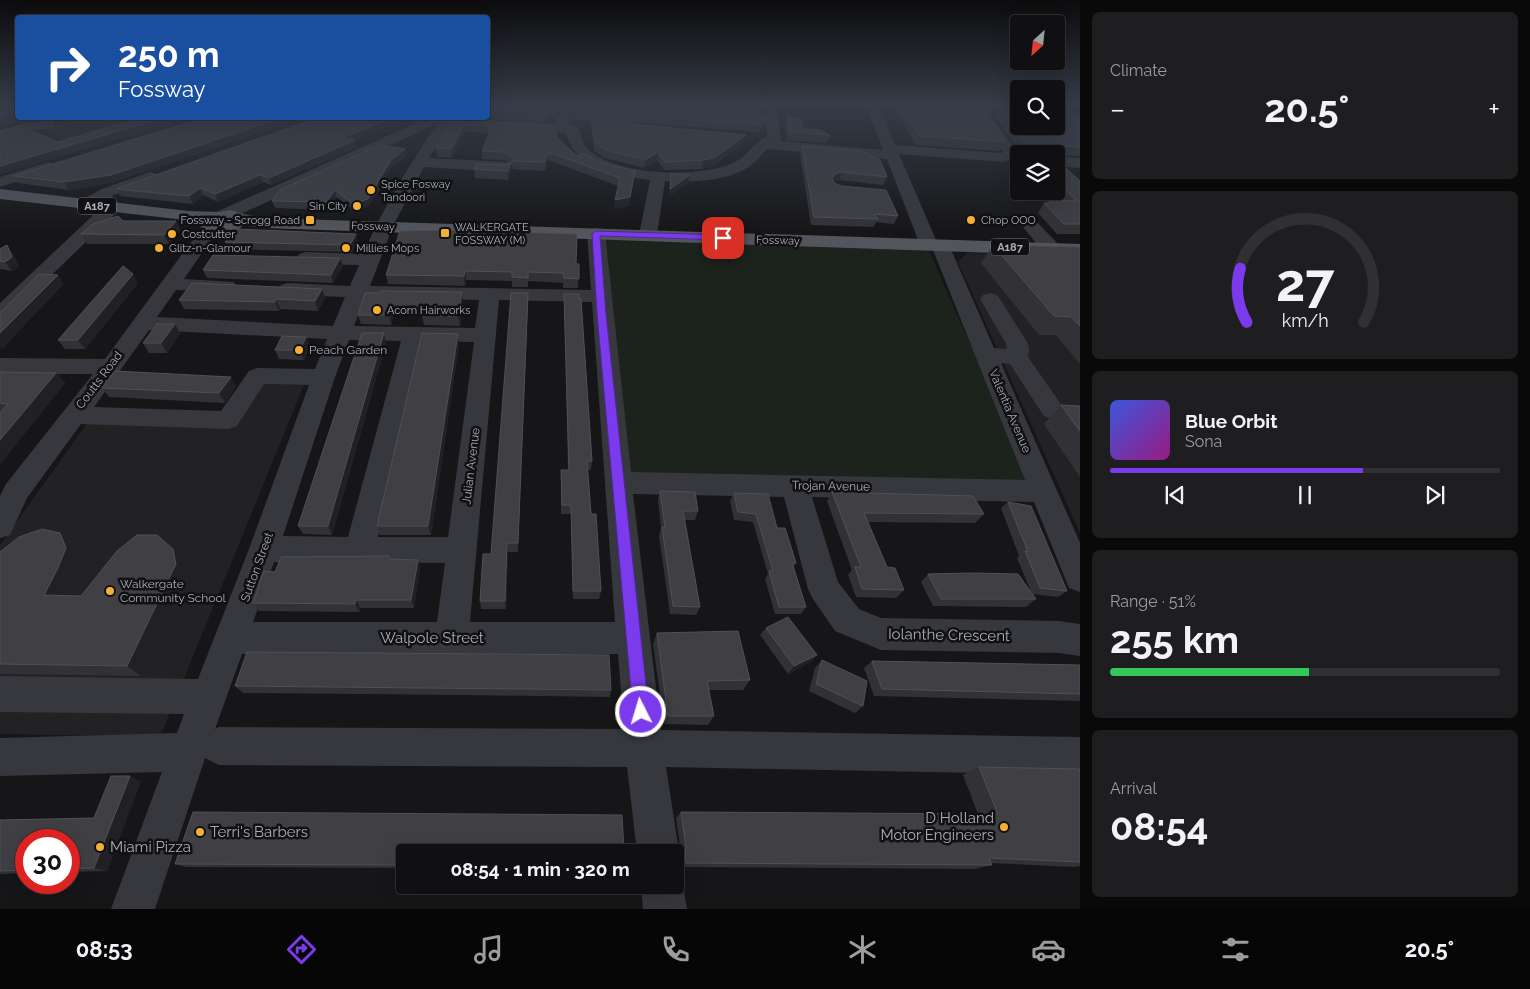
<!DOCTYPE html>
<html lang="en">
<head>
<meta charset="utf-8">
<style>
  :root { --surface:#101012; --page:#1e1e20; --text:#f1f3f6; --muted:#9c9d9f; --line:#303032; --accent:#7c3aed }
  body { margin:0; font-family:Raleway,sans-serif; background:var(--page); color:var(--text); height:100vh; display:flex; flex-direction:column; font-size:19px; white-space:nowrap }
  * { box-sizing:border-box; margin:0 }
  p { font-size:16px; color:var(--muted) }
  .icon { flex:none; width:28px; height:28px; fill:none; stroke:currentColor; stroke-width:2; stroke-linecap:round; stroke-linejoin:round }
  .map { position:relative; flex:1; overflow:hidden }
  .details { display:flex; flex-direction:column; gap:12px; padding:12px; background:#09090a; width:450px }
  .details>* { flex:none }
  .banner { position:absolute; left:15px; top:15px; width:475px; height:105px; border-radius:5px; box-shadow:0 5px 20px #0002,0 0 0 1px var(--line); background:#1a4fa0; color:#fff; overflow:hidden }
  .needle { width:32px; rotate:207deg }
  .controls { position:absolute; left:1010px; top:15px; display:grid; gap:10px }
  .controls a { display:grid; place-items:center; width:55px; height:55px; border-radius:5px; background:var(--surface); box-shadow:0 5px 20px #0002,0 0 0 1px var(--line); font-size:25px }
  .speed { position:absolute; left:15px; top:829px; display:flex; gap:10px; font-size:25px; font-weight:700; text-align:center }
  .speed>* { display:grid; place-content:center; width:65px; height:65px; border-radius:50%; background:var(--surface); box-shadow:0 5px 20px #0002,0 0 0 1px var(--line); line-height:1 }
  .speed .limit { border:8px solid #d22; background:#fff; color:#111 }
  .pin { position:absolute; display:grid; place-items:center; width:42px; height:42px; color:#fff; margin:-21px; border-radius:10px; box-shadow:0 2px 8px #0006 }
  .me { position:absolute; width:55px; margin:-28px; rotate:355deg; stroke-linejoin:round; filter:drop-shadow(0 0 4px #0008) }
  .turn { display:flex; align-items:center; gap:18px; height:105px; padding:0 20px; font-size:22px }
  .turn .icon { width:65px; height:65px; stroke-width:2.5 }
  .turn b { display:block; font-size:35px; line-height:42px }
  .big { font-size:38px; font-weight:700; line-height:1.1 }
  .details .widget { flex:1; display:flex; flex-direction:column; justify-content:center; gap:8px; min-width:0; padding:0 18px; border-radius:8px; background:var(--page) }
  .details .dial { align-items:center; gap:0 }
  .dial svg { height:130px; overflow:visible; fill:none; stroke:var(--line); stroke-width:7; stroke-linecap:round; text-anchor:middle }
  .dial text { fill:var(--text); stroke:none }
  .song { display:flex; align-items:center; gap:15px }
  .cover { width:60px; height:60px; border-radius:8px; background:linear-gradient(135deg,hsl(230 70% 55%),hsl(310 70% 35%)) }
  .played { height:5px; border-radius:2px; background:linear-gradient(90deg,var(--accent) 65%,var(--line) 65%) }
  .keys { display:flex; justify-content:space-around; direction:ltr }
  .heat { display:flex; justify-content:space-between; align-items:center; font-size:28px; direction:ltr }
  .charge { height:8px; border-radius:4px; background:linear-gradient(90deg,#34c759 51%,var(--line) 0) }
  .trip { position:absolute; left:396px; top:844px; width:288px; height:50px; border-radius:5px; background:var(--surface); box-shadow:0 5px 20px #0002,0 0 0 1px var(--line); font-weight:700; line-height:50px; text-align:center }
  .menu { display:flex; height:80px; justify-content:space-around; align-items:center; background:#060607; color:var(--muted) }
  .menu .icon { width:35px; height:35px }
  .menu .current { color:var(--accent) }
  .menu b { font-size:22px; color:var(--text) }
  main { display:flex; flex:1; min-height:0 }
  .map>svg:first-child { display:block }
</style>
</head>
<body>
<main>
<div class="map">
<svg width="1080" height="909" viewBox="0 0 1080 909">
  <rect width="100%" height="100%" fill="#161618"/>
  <g fill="#222225">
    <polygon points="967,253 1080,257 1080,533 958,262"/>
    <polygon points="258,384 304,385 160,737 0,734 0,545 88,422 239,424"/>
  </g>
  <g fill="#1c231d">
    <polygon points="84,118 143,118 66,142 44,129"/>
    <polygon points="597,239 928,248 964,331 1040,485 623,477"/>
  </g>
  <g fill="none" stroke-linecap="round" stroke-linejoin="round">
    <g fill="#37383d" fill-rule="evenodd">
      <path d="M564,105H576L568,125L577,126C582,134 581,144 589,150C619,176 695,178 731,164C746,158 753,143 767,137L764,105H776L781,139L780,141L883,150L866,105H878L895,145L1001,153L1003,152L972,105H984L1017,152L1016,157L1004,162L899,154L936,240L946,241L949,245L994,348L1007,349L1005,342L980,299L983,295L990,293L997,295L1000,299L1027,342L1029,349L1028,357L1065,410L1062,416L1053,419L1044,416L1010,364L1001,363L1080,543V592L1069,588L1034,502L812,497L838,582L859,609L881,618L1059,621L1080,624V656L1059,653L881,650L835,631L813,599L808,589L784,497L633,494L661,730L1080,737V775L666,767L679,852L675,861V852H637L627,767L219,765L205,758L155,909H111L162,772L0,776V738L177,733L184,714L0,712V676L198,679L249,549L309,385L264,384L237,426L228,429L81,424L27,498L10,535L0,538V496L6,484L93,374H0V358L105,359L205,223L211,222L217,223L220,227L184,279L234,282L237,286L234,290L227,292L176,290L157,317L333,326L345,297L288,295L281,293L278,289L281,285L288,283L350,286L359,265L306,264L299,262L297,258L299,254L306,252L363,254C383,208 409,165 438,123L228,220L222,221L216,220L213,216L216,212L428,118H454L429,158L504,162L509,164L512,167L509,170L504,172L424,167L393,226L370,286L591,290L587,233L590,229L596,228L602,229L605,233L631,472L1025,480L933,250L923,249L920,245L887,159L767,149C761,155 755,163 747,168C724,182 691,182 665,181L657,235L654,239L648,240L642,239L639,235L650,180C618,176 574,168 566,133L520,129L513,125L520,121L555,124ZM365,298L479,300L475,328L354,326ZM499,300L592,302L615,622H470ZM149,330L327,339L315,369L257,368L249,371L221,411L94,407ZM349,340L401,341L348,537L283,536L335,377ZM422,341L474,342L448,537H378ZM274,562L445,563L437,622H253ZM242,654H618L624,729L219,727L215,729Z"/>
      <polygon points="48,121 53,122 55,125 53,128 27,131 0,138 0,130 26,123"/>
      <polygon points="1056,157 1080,158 1080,168 1056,166"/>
      <polygon points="49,162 54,164 57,167 54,170 0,187 0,177"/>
      <polygon points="150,172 156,174 158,177 156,180 114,195 91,209 79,209 77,205 79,201 102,189"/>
      <polygon points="111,203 117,204 119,208 117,212 7,318 0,320 0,303 105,204"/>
      <path d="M1032,222L1038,223L1058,244L1061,248L1058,252C1043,256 1035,241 1026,231L1023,227L1026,223Z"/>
      <polygon points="675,869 683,885 687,909 643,909 641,885 675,885"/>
    </g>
    <path fill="#53555c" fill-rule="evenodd" d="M0,189L188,211L220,212L231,210L243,214L265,218L1080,244V256L265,228L243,225C233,237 216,236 203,230L200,226L203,222L0,199Z"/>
  </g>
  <g fill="#323236">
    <polygon points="488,105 562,105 556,118 548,118 548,122 481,118 488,118"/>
    <polygon points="892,105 980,105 1005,142 1000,151 916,145"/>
    <polygon points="991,105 1019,105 1019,107"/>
    <polygon points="1056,105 1060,105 1060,112 1080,118 1080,156 1060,155 1060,157 1058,161 1080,181 1080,234 1057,234 1038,213 1044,203 1046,203 1048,200 1060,200 1051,191 1056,191 1056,154 1019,154 1020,153 995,116 999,108 1019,126"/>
    <polygon points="572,112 757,115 766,121 764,128 759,132 634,122 634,124 744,143 712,166 701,169 664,170 657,160 644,168 605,158 594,151 591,121 572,120"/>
    <polygon points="787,114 803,129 830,135 827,143 787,140 785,122"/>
    <polygon points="317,118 410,118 355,140 357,147 271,185 263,182 218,202 203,195 193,204 120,196 116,189"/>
    <polygon points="452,118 558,138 577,156 635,171 629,206 614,209 618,186 548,160 545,171 513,169 512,165 511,164 511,171 508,180 475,178 474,169 504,165 509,163 504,160 482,159 482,151 489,133 465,132 452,157 437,157 436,148"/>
    <polygon points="802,146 887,177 883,185 839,180 834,182 834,183 898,216 894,224 876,222 874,227 811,225 800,154"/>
    <polygon points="405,149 406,156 392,167 369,206 355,211 336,197 328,210 275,208 272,201"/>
    <polygon points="14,176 115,182 69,190 18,183"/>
    <polygon points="123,221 176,221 180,230 169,244 87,244 81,234"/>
    <polygon points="358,241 352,252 228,249 225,242"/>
    <polygon points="993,245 1080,247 1080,364 1056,335 1039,335 981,263"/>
    <polygon points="0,249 13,254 19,266 12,271 0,269"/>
    <polygon points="340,258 343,266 333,283 207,278 203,270"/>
    <polygon points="579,264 578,288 563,288 563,283 528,281 528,287 512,287 512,281 466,280 465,286 388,284 386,275"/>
    <polygon points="138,283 85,349 65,349 58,340"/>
    <polygon points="322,289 325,298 318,311 280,309 279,311 184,309 179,300"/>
    <polygon points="365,293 463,302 460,326 424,325 422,316 394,316 391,325 361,324 358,315"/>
    <polygon points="564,294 579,299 592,461 591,470 588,470 591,514 601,591 599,599 573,599 571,514 561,514 561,470 568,470"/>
    <polygon points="528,302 518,552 508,552 506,609 481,609 480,601 491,554"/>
    <polygon points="175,324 180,334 167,353 149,353 143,343"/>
    <polygon points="306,337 310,346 304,360 279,359 275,350"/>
    <polygon points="386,343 332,535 303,534 298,526"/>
    <polygon points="459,344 431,535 380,535 377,526"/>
    <polygon points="0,372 56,373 65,383 0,464"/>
    <polygon points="236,386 225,403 109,397 102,388"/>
    <polygon points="1061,405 1080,406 1080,477 1044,424"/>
    <polygon points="660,491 698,511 695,520 685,520 700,607 696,615 670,614 659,536 661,528 658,500"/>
    <polygon points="832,492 984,514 975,523 868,522 887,567 904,590 896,598 856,597 848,575 852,570 827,501"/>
    <polygon points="734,493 777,528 796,563 794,567 806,607 801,614 775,614 765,579 768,574 753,522 734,520 730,501"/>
    <polygon points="1008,502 1067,591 1058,597 1032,594 1017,558 1019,556 1001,508"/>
    <polygon points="60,533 74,546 80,561 73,581 66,595 81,596 173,549 184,562 187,576 141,676 0,674 0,552"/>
    <polygon points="391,559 420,568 414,608 360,608 360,612 259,611 253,603 275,572"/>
    <polygon points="928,574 1036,599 1026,607 933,606 921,582"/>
    <polygon points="766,628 817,655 811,662 788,674 760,635"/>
    <polygon points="657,633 750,680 743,690 709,690 714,716 708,725 664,724 653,644"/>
    <polygon points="822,660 863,706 855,713 809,691 815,668"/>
    <polygon points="872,661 1080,665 1080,701 874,696 864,668"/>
    <polygon points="235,686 611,690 610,697 462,695 243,693"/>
    <polygon points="979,767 1080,772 1080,866 1075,867 991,863 992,865 974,869 680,867 679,856 681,852 676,818 681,812 978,814 963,775"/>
    <polygon points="141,781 107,871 69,872 69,840 26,840 26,873 0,874 0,820 94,818"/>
    <polygon points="405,852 405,868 186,867 175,864"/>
  </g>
  <g fill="#212124">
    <polygon points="559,105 562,105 556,118 556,111"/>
    <polygon points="18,111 18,118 24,118 2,127 0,124 0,119"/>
    <polygon points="163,118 188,118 0,175 0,166"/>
    <polygon points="281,118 303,118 115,182 69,190 64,182"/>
    <polygon points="392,118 410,118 343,145 342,138"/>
    <polygon points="766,121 764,128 759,132 761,125"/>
    <polygon points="464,124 465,132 452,157 451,149"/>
    <polygon points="746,135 744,143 712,166 701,169 703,160"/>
    <polygon points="355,140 357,147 271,185 269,178"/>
    <polygon points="405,149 406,156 392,167 369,206 355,211 353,204 391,160"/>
    <polygon points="548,152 548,160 545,171 545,162"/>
    <polygon points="658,152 657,160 644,168 645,160"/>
    <polygon points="511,162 511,171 508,180 508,171"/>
    <polygon points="635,171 629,206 614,209 615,200"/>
    <polygon points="842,172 839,180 832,182 832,178 835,174"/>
    <polygon points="260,175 263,182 218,202 215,194"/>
    <polygon points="690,175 688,183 668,197 670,189"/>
    <polygon points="200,188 203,195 193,204 189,196"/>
    <polygon points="335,190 336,197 328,210 326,202"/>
    <polygon points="176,221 180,230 169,244 164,235"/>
    <polygon points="356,234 358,241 352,252 350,245"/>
    <polygon points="7,245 13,254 19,266 12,271 5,262"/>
    <polygon points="340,258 343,266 333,283 331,275"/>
    <polygon points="465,271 466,280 465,286 464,276"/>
    <polygon points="133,274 138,283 85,349 78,340"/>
    <polygon points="58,275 64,284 2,349 0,347 0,333"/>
    <polygon points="322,289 325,298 318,311 315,301"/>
    <polygon points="462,292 463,302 460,326 458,316"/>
    <polygon points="528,293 528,302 518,552 518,543"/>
    <polygon points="276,299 280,309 279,311 275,302"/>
    <polygon points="391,307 394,316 391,325 389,315"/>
    <polygon points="175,324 180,334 167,353 161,343"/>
    <polygon points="384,333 386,343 332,535 328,526"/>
    <polygon points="458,334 459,344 431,535 428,526"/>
    <polygon points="306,337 310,346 304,360 300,350"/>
    <polygon points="56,373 65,383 0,464 0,440"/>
    <polygon points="231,377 236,386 225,403 219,393"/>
    <polygon points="60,533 74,546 80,561 73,581 60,607 44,595"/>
    <polygon points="507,543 508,552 506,609 505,601"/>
    <polygon points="173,549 184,562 187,576 141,676 127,666"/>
    <polygon points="418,560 420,568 414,608 411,600"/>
    <polygon points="356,600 360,608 360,612 355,604"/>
    <polygon points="817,655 811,662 788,674 794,666"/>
    <polygon points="130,776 141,781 107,871 94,868"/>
  </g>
  <g fill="#3f3f44" stroke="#4f5156">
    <polygon points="0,105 18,105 18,111 0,119"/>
    <polygon points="488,105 559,105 556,111 546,110 548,114 488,111"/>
    <polygon points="576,105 757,105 757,115 766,116 766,121 761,125 634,115 631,120 634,124 640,125 746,135 714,158 703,160 665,162 658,152 645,160 606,150 595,143 591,114 572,112"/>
    <polygon points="900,105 980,105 1005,142 920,136"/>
    <polygon points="1056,105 1059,105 1060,112 1072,110 1080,118 1080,147 1062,146 1060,148 1060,157 1056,157 1056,154 1028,154 1023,149 1025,144 999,108 1019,108 1019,126 1056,126"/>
    <polygon points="787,114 802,121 803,129 820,130 830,135 789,132"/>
    <polygon points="140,118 163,118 0,166 0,131 22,126 58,142"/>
    <polygon points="203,118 281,118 111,175 64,182 14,176"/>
    <polygon points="317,118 392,118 342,138 355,140 269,178 260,175 215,194 200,188 189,196 116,189"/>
    <polygon points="452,118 553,126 558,138 577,156 584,153 599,162 635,171 630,197 615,200 620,178 548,152 545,162 512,161 513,157 504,152 482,151 492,126 464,124 451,149 436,148"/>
    <polygon points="379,145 405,149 391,160 368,199 353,204 335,190 326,202 272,201 280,190"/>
    <polygon points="802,146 861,151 880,160 887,177 842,172 835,174 832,178 834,183 841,186 886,190 898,216 874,214 878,219 814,217"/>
    <polygon points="1056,159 1080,181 1080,224 1064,224 1044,203 1052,203 1048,200 1077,201 1056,181"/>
    <polygon points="511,162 508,171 474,169 477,164 504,165"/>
    <polygon points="671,174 690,175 670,189"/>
    <polygon points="118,216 123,221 176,221 164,235 81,234 93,224"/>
    <polygon points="235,229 356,234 350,245 225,242"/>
    <polygon points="458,230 577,234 576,264 579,264 579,279 564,278 563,273 528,272 528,278 512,277 512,272 465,271 464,276 386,275 400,231"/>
    <polygon points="7,245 12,257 5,262 0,261 0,249"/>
    <polygon points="993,245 1080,247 1080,326 1071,317 1054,316"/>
    <polygon points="213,255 340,258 331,275 203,270"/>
    <polygon points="123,266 133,274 78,340 58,340"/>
    <polygon points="39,274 58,275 0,333 0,313"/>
    <polygon points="192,283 322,289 315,301 276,299 275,302 179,300"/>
    <polygon points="381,291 462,292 458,316 422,316 422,307 391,307 389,315 358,315 365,293 380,293"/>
    <polygon points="511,293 528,293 518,543 507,543 505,601 480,601 483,554 491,554"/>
    <polygon points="564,294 579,294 579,299 581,299 592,461 587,461 591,514 596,514 601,591 573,591 571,505 562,505 561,470 569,470"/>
    <polygon points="157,324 175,324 161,343 143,343"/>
    <polygon points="362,333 384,333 328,526 298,526"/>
    <polygon points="422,333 458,334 428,526 377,526"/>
    <polygon points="282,336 306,337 300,350 275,350"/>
    <polygon points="115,371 231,377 219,393 102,388"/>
    <polygon points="0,372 56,373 0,440 0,413 8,404 0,403"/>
    <polygon points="1061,405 1080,406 1080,431"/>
    <polygon points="660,491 695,492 698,511 683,511 700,607 673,606 662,527 665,527"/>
    <polygon points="832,492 973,496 984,514 864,513 887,567 895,568 904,590 862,589 855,567 861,567"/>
    <polygon points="734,493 768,494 777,528 785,528 796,563 792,563 806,607 779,607 769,571 773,571 756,514 738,512"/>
    <polygon points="1008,502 1031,506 1067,591 1040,588 1025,551 1028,552"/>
    <polygon points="42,529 60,533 66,548 58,568 44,595 81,596 117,551 137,535 157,535 173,549 176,564 127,666 0,664 0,552 19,537"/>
    <polygon points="389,556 389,559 418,560 411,600 356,600 355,604 253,603 264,571 275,572 281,557"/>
    <polygon points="972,573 1018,574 1036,599 941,599 928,574"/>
    <polygon points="788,617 817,655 794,666 766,628"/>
    <polygon points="738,631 750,680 707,681 714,716 668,716 657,633"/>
    <polygon points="247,652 609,655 611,690 235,686"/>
    <polygon points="822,660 867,681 863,706 816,684"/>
    <polygon points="872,661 1080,665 1080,694 882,689"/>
    <polygon points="979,767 1079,769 1080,772 1080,862 989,858 992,865 686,863 685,852 686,847 681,812 998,814"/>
    <polygon points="111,776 130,776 94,868 69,869 69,840 26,840 26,870 0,871 0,820 94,818"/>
    <polygon points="193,812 622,815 624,852 405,852 405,865 175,864"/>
  </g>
  <linearGradient id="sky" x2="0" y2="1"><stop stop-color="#0c0c0d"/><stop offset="0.45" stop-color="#363c48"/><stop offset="1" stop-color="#363c48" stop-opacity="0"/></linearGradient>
  <rect width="1080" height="232" fill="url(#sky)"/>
  <polygon fill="#7c3aed" stroke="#51269a" points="596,231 723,235 727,238 723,240 600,236 606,314 649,712 646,717 641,720 635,717 633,712 597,314 592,233"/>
  <g fill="#f2b134" stroke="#111113" stroke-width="2">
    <circle cx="371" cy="190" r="5"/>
    <circle cx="357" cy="206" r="5"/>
    <rect x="305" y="215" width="10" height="10" rx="2.5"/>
    <circle cx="971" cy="220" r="5"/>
    <rect x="440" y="228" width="10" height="10" rx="2.5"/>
    <circle cx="172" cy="234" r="5"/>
    <circle cx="159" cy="248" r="5"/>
    <circle cx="346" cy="248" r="5"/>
    <circle cx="377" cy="310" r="5"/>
    <circle cx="299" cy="350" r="5"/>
    <circle cx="110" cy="591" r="5"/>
    <circle cx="1004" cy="827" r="5"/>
    <circle cx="200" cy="832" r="5"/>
    <circle cx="100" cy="847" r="5"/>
  </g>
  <g text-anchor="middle" stroke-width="5" stroke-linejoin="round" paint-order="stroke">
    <g font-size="11" fill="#a8adb8" stroke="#111113" text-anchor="start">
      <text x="381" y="188">Spice Fosway<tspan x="381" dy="13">Tandoori</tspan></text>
      <text x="347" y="210" text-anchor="end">Sin City</text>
      <text x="300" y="224" text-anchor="end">Fossway - Scrogg Road</text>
      <text x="981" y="224">Chop OOO</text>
      <text x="455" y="231">WALKERGATE<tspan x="455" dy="13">FOSSWAY (M)</tspan></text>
      <text x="182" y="238">Costcutter</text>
      <text x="169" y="252">Glitz-n-Glamour</text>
      <text x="356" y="252">Millies Mops</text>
      <text x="387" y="314">Acorn Hairworks</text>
    </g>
    <g fill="#111113" stroke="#7b7e86" stroke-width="1">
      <rect x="78" y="197.5" width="38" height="17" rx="4"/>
      <rect x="991" y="238.5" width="38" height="17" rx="4"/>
    </g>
    <g font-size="11" font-weight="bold" fill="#a8adb8">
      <text x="97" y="210">A187</text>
      <text x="1010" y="251">A187</text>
    </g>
    <g font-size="11" fill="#a8adb8" stroke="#111113">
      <text transform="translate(373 226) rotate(2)" y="4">Fossway</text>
      <text transform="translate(778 240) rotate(2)" y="4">Fossway</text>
    </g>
    <g font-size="12" fill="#a8adb8" stroke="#111113" text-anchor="start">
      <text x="309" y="354">Peach Garden</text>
      <text x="120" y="588">Walkergate<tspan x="120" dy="14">Community School</tspan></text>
    </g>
    <g font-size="12" fill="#a8adb8" stroke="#111113">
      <text transform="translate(99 380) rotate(-53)" y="4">Coutts Road</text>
      <text transform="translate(1010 411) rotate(67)" y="4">Valentia Avenue</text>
      <text transform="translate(471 466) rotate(-83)" y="4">Julian Avenue</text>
      <text transform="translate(831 486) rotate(1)" y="4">Trojan Avenue</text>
      <text transform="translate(257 567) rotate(-70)" y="4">Sutton Street</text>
    </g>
    <g font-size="15" fill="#a8adb8" stroke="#111113">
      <text transform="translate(949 635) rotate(1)" y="5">Iolanthe Crescent</text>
      <text x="432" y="643">Walpole Street</text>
    </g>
    <g font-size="15" fill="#a8adb8" stroke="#111113" text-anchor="start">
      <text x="994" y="823" text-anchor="end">D Holland<tspan x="994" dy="17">Motor Engineers</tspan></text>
      <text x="210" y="837">Terri's Barbers</text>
      <text x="110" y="852">Miami Pizza</text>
    </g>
  </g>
</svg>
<div class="controls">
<a><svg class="needle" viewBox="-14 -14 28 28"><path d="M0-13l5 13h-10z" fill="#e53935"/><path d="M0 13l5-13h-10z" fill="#9c9d9f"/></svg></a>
<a><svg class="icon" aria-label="search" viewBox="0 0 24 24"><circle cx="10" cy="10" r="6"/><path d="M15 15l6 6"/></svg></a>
<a><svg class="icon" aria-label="layers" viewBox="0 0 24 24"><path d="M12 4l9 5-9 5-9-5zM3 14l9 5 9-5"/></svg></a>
</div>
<div class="speed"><div class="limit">30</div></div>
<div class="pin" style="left:723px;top:238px;background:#d93025"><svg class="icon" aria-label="arrive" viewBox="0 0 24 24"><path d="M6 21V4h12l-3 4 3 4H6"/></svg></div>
<svg class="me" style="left:641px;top:712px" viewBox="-20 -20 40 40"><circle r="17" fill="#7c3aed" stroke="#fff" stroke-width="3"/><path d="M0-11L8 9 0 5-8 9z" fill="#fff"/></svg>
<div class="trip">08:54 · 1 min · 320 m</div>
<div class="banner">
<div class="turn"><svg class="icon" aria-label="right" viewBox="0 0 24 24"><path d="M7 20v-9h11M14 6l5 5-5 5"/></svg><div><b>250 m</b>Fossway</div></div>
</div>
</div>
<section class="details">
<div class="widget"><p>Climate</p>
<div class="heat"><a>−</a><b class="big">20.5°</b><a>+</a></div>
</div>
<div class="widget dial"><svg viewBox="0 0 100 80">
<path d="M14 69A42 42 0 1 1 86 69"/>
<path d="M14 69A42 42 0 0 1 10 36" stroke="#7c3aed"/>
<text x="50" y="56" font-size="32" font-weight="700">27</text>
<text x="50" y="72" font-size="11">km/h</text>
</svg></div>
<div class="widget">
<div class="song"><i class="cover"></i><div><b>Blue Orbit</b><p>Sona</p></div></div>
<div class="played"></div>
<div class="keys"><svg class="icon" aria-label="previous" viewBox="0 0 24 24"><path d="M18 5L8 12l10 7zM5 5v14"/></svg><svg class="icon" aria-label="pause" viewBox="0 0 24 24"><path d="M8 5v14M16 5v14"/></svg><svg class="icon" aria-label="next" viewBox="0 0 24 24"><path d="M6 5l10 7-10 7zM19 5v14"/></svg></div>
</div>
<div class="widget"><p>Range · 51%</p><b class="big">255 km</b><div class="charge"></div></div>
<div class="widget"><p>Arrival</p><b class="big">08:54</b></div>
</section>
</main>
<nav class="menu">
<b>08:53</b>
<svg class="icon current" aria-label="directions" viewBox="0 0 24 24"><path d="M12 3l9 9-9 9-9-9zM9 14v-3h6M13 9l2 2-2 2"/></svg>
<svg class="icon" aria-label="music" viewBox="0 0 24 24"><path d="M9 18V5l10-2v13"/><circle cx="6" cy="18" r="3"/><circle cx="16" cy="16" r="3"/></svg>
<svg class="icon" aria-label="phone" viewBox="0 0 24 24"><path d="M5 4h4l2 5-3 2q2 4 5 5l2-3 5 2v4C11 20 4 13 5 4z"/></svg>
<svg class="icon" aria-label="climate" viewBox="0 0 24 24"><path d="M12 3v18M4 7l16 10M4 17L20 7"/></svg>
<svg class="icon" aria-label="car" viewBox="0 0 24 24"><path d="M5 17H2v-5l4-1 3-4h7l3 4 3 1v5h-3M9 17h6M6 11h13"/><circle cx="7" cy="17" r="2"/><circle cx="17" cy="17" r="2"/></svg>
<svg class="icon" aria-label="filters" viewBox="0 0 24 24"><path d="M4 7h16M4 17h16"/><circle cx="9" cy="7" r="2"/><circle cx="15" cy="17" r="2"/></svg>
<b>20.5°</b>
</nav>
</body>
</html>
